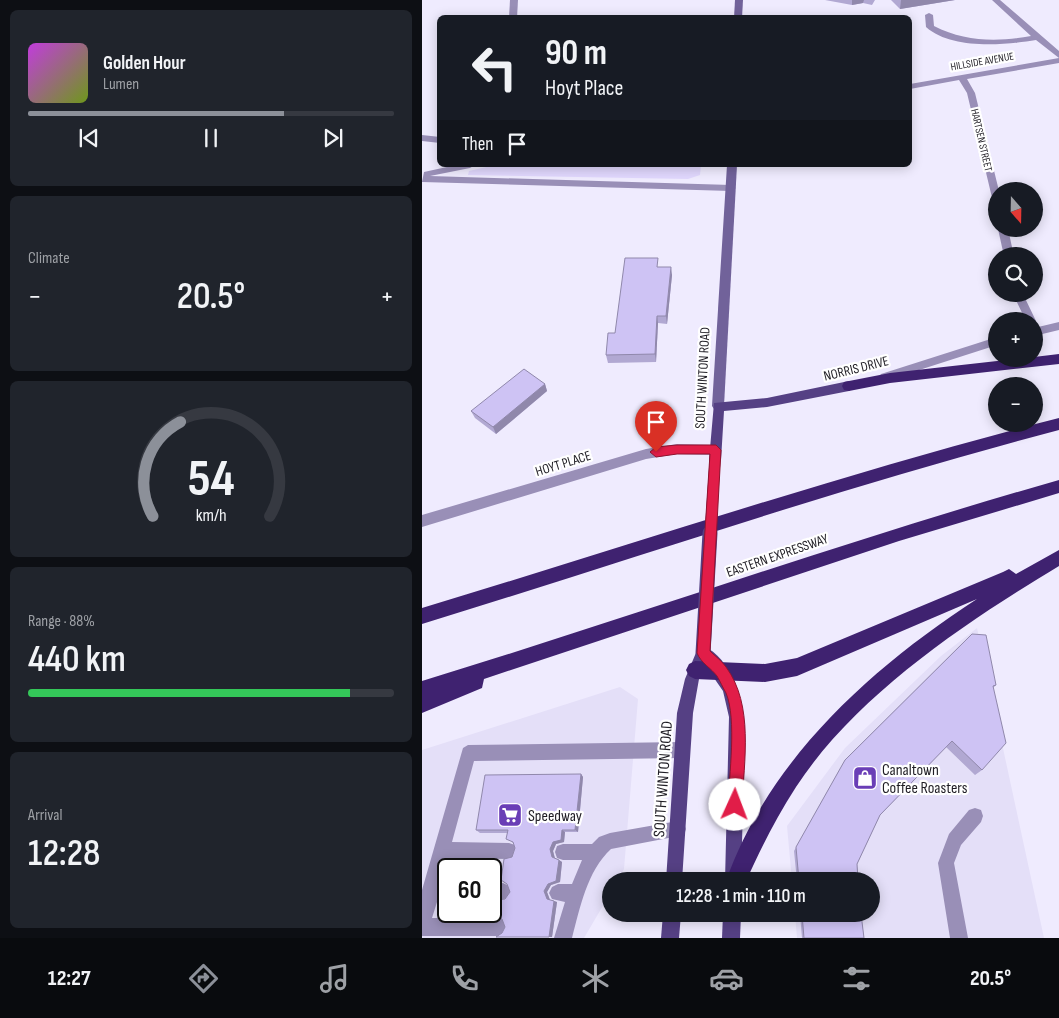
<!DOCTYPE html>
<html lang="en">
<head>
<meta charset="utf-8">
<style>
  :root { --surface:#171b24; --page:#20242c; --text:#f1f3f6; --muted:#9ea1a6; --line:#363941; --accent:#8c9099 }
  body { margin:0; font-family:"Sofia Sans Condensed",sans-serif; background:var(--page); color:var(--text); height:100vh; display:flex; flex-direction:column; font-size:19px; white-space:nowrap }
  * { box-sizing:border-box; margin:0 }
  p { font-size:16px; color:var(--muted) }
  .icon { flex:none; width:28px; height:28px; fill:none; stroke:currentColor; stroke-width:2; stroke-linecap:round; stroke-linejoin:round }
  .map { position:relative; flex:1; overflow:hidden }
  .sheet { display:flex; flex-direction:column; gap:10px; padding:10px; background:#0d0f14; width:422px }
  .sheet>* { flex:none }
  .top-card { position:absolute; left:15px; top:15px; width:475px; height:152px; border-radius:8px; box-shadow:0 2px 12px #0003; background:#171b24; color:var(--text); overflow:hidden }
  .needle { width:32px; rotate:160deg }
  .controls { position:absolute; left:566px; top:182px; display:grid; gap:10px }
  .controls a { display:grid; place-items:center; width:55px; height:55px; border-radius:50%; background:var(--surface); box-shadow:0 2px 12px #0003; font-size:25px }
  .speed { position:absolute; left:15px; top:858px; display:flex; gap:10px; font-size:25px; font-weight:700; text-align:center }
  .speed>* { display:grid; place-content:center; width:65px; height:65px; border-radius:50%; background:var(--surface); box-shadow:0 2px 12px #0003; line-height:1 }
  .speed .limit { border:2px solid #111; border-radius:8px; background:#fff; color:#111 }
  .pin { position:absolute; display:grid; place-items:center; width:42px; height:42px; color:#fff; margin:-51px -21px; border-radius:50% 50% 50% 0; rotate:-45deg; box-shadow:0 0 5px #0007 }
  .pin .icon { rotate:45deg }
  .me { position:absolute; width:55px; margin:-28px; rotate:2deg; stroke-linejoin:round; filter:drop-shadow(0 0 4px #0008) }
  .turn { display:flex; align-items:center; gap:18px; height:105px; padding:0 25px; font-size:22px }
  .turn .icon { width:65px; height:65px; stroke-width:2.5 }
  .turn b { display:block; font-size:35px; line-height:42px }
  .then { display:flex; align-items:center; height:48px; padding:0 25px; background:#0003; gap:10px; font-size:19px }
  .big { font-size:38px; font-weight:600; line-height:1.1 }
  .sheet .tile { flex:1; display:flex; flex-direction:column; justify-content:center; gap:8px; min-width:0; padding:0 18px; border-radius:8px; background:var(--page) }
  .sheet .dial { align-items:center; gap:0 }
  .dial svg { height:130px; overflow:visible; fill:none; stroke:var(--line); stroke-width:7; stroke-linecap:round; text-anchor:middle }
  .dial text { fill:var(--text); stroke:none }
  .song { display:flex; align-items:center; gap:15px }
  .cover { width:60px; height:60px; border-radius:8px; background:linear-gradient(135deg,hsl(290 70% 55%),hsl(80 70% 35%)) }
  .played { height:5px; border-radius:2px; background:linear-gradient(90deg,var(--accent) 70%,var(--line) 70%) }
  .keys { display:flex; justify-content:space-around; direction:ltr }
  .heat { display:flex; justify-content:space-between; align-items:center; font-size:28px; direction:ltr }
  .charge { height:8px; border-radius:4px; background:linear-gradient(90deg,#34c759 88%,var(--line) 0) }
  .trip { position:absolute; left:180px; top:872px; width:278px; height:50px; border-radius:25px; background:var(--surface); box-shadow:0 2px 12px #0003; font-weight:600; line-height:50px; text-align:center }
  .dock { display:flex; height:80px; justify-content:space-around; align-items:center; background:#090b0e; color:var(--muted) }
  .dock .icon { width:35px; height:35px }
  .dock .on { color:var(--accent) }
  .dock b { font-size:22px; color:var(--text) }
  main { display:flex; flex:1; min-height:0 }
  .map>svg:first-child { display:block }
</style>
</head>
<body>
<main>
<section class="sheet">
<div class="tile">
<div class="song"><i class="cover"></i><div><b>Golden Hour</b><p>Lumen</p></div></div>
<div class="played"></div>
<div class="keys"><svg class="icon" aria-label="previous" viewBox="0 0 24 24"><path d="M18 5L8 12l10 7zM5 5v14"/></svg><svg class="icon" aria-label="pause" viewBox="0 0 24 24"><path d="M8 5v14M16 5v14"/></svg><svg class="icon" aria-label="next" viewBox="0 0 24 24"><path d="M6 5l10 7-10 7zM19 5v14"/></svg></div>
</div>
<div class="tile"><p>Climate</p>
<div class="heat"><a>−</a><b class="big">20.5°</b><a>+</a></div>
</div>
<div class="tile dial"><svg viewBox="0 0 100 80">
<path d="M14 69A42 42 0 1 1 86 69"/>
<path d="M14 69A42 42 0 0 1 31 11" stroke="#8c9099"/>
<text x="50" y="56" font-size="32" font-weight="700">54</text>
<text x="50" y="72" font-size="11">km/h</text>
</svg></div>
<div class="tile"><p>Range · 88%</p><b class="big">440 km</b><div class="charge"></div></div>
<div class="tile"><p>Arrival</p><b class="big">12:28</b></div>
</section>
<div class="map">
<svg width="637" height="938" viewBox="0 0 637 938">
  <rect width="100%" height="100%" fill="#efebfe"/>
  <g fill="#e4dff8" fill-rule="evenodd">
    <polygon points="555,628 622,938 375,938 373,914 449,914 449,881 370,881 365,826 423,748 519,656"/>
    <path d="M198,687L216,699L202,869L195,881H189V892L162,938H0V750ZM26,869H69V911H26Z"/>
  </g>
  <polygon fill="#e0d7fd" points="73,165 279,165 278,175 266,179 46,175 47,171"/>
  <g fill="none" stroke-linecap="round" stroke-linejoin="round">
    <g fill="#998fb7" fill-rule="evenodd">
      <path d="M570,0H578L637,51V58L614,40C582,45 530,50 504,27L503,15L507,13L511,15L512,26C543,42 576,42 609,36Z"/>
      <polygon points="260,742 265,745 268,750 265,755 260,758 52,761 30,842 87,843 93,845 95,851 93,857 87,859 26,858 19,885 26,885 26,901 15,902 10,918 77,918 83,921 86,927 83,933 77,936 0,936 0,890 41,748 46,745"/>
      <polygon points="553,808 559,810 561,816 559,822 539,845 532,863 546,938 528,938 516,863 527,834 547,810"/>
      <path d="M256,821L262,823L264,829L262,835L189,849C165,871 158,908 150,938H132L143,902L130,899L127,893L130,887L136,884H150L160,860H141L135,858L133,852L135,846L141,844H170L177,837L188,833Z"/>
      <polygon points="81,883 87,886 90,892 87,898 69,901 69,885"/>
    </g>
    <g fill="#998fb7" fill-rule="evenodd">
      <polygon points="88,0 96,0 95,18 87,18"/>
      <polygon points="637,58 637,63 545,79 553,93 577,191 575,191 575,207 572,206 545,93 537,80 488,89 488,84"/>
      <polygon points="0,135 18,137 18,143 0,141"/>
      <polygon points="34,165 53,165 48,168 8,176 309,185 314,188 309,191 0,182 2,172"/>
      <polygon points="576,229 586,229 592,256 582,256"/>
      <polygon points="591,294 601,294 614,321 613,324 612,321 604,321"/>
      <polygon points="255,444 293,445 297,446 299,450 297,454 293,455 255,454 224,459 0,527 0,515 224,449"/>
    </g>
    <g fill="#998fb7" fill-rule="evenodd">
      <polygon points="637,322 637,330 612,336 612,328"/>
      <polygon points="575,337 575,345 463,381 457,377 459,374"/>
    </g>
    <g fill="#71629a" fill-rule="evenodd">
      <polygon points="313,0 321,0 320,18 312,18"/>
      <polygon points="305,165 315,165 302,406 300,409 292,409 290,406"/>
    </g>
    <g fill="#554084" fill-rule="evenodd">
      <polygon points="427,381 433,386 427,391 345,407 302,411 299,460 297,464 293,465 289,464 287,460 292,403 345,398"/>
      <path d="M281,646C310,658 321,701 323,729L319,881H303L307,717L301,691L283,665L277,679L271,713L260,881H244L255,713L263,679L276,648Z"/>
      <polygon points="241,914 259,914 257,938 239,938"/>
      <polygon points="301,914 319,914 318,938 300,938"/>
    </g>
    <g fill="#3f2270" fill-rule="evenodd">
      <polygon points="637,354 637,364 468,383 427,391 422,390 420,386 422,382 427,381 468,373 593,359 612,359 612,357"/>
      <path d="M637,418V430C422,486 212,559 0,624V608C212,544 422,473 637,418Z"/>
      <path d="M637,480V493L477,541L62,679L60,688L0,713V681C213,616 422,541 637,480Z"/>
      <path d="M637,550V566C544,622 434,695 374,787C354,818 339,848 324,881H304C347,759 449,668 555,599L375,676L343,682L273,679L267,676L264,670L267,664L273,661L343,664L375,658L581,572L587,569L594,574Z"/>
    </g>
    <polyline stroke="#554084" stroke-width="11" points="288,535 293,460"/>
    <polyline stroke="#554084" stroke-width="15" points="281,653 288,533"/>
  </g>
  <g fill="#b1a8d2">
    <polygon points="403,0 453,0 450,5 441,3 430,5"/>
    <polygon points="469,0 533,0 478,9"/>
    <polygon points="237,267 250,275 245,324 236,323 234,362 186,363 184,355 193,333"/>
    <polygon points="123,384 125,391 74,434 53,418 49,411"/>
    <polygon points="550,634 574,685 571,688 560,770 553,775 524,747 458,815 435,864 436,881 375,881 372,851 423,760"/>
    <polygon points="159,774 161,777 156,832 143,832 142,842 134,844 131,851 133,858 140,862 138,882 129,885 125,892 128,900 135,902 130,937 74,937 80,933 83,927 83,899 88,892 90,857 93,848 91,843 85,833 58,833 54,830"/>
    <polygon points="378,914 439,914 442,938 380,938"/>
  </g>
  <g fill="#9088ab">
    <polygon points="430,0 442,0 441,3 430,5"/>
    <polygon points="479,0 533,0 478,9"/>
    <polygon points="249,267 250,275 245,324 244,316"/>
    <polygon points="235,316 236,323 234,362 233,354"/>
    <polygon points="123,384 125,391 74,434 71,427"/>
    <polygon points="159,774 161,777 156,832 153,830"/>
    <polygon points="140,830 143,832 142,842 134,844 131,851 133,859 130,857 128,849 131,842"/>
    <polygon points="137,860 140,862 138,882 129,885 125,892 128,900 125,899 122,891"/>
    <polygon points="132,901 135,902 130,937 127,937"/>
  </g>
  <g fill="#cec3f4" stroke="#9088ab">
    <polygon points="203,258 236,258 235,267 249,267 244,316 235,316 233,354 184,355 186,333 193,333"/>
    <polygon points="102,369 123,384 71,427 49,411"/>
    <polygon points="550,634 564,635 574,685 571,686 584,743 560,770 530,741 458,815 435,864 436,881 377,881 374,847 423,760"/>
    <polygon points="159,774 153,830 140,830 139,840 131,842 128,849 130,857 137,860 134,881 126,884 122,891 125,899 132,901 127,937 74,937 80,933 83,927 80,919 74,916 76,900 83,899 88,892 85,884 79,880 82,859 90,857 93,848 91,842 84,839 86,830 54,830 63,775"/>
    <polygon points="380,914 439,914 442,938 382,938"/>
  </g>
  <path fill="#e11d48" stroke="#92132f" d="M255,445H294L299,450L288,651C293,656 300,661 304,667C332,705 322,761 320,805L318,810L313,812L308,810L306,805C307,776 315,719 304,693C301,688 298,681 295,676C289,668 279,663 275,653L288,454H255L234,457L228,452L234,447Z"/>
  <defs>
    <symbol id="shop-square" viewBox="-11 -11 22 22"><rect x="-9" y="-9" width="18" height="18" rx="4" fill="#6a3eb6" stroke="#fff"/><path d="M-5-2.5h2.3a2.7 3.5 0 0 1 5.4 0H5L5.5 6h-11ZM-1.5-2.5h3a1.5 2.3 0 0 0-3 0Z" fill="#fff"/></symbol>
    <symbol id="supermarket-square" viewBox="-11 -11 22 22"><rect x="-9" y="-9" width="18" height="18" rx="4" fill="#6a3eb6" stroke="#fff"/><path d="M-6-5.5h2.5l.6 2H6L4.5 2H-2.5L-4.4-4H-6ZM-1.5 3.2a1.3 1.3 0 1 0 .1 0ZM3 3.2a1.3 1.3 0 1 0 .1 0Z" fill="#fff"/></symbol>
  </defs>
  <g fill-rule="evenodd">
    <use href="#shop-square" x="429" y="764" width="28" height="28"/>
    <use href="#supermarket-square" x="74" y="801" width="28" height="28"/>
  </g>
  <g text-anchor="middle" stroke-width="4.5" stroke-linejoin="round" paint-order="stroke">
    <g font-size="11" fill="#1f1d24" stroke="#fff">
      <text transform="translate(560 61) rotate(-10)" y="4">HILLSIDE AVENUE</text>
      <text transform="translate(560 140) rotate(77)" y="4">HARTSEN STREET</text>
    </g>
    <g font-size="14" fill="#1f1d24" stroke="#fff">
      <text transform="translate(434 368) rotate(-14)" y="5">NORRIS DRIVE</text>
      <text transform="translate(280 378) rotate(-87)" y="5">SOUTH WINTON ROAD</text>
      <text transform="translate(141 463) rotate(-17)" y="5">HOYT PLACE</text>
      <text transform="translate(355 555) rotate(-19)" y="5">EASTERN EXPRESSWAY</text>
    </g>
    <g font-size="16" fill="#1f1d24" stroke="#fff" text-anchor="start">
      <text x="460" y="775">Canaltown<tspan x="460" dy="18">Coffee Roasters</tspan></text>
      <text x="106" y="821">Speedway</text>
    </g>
    <g font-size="16" fill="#1f1d24" stroke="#fff">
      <text transform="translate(240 779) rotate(-86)" y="6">SOUTH WINTON ROAD</text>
    </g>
  </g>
</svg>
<div class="controls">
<a><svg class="needle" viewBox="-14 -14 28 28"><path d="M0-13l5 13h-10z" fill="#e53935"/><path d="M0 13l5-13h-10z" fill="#9ea1a6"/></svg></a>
<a><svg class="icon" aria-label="search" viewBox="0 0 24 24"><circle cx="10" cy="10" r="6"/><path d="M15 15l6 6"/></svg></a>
<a>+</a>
<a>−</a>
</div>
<div class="speed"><div class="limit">60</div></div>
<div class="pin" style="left:234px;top:452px;background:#d93025"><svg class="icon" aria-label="arrive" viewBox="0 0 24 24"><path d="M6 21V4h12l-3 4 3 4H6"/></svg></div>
<svg class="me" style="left:313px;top:805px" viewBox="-20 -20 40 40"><circle r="19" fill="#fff"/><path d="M0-13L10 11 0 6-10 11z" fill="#e11d48"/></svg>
<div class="trip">12:28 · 1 min · 110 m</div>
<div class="top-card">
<div class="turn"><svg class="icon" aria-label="left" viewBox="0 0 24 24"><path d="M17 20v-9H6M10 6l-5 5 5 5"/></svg><div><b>90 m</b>Hoyt Place</div></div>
<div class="then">Then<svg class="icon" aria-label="arrive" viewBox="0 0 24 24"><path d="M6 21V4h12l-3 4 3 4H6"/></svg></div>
</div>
</div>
</main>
<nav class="dock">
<b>12:27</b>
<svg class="icon on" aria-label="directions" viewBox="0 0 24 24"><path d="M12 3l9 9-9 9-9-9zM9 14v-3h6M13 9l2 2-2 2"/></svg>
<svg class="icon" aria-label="music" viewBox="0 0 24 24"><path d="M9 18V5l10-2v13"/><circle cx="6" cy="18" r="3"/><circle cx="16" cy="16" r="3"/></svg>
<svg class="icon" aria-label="phone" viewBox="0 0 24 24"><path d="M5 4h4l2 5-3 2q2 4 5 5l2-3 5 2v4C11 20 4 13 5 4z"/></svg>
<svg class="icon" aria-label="climate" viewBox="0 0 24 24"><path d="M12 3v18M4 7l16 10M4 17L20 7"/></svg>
<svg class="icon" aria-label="car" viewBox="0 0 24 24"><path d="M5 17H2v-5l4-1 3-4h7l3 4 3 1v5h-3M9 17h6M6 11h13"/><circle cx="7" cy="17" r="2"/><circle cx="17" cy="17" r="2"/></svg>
<svg class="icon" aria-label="filters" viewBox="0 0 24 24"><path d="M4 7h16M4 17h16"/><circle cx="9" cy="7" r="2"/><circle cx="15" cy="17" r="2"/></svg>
<b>20.5°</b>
</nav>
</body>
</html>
